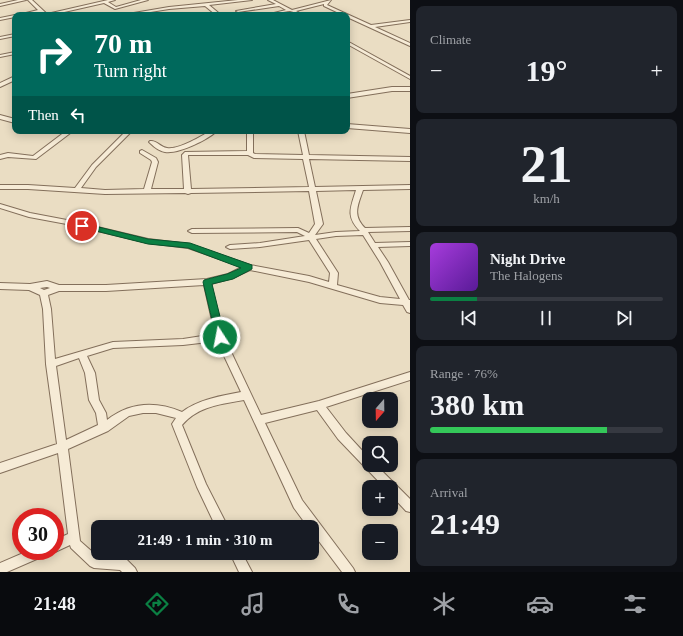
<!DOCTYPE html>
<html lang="en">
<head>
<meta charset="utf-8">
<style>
  :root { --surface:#171b24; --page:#20242c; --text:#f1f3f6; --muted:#9ea1a6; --line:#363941; --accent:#0b8043 }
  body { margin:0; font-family:"Times New Roman",serif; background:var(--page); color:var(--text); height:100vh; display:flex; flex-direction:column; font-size:15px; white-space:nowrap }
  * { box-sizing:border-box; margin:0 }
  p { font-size:13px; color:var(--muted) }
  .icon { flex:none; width:22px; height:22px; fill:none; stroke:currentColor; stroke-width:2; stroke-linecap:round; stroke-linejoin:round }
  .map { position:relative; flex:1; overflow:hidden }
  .drawer { display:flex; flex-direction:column; gap:6px; padding:6px; background:#0d0f14; width:273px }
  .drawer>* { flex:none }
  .guide { position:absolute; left:12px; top:12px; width:338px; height:122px; border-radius:8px; box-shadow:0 2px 10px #0003; background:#00695c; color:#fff; overflow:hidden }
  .needle { width:26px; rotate:200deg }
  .fabs { position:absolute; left:362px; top:392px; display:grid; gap:8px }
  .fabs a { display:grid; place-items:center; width:36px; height:36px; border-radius:8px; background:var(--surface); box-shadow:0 2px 10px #0003; font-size:20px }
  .speed { position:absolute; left:12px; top:508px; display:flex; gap:8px; font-size:20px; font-weight:700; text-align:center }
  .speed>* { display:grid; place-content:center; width:52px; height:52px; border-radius:50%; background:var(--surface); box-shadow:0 2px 10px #0003; line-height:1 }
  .speed .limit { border:6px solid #d22; background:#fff; color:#111 }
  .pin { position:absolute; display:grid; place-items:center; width:34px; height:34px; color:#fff; margin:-17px; border:2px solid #fff; border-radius:50%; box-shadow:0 1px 4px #0007 }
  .me { position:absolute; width:44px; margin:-22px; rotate:349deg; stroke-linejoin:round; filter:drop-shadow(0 0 3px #0008) }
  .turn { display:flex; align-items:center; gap:14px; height:84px; padding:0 16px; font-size:18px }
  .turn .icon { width:52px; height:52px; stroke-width:2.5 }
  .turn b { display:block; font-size:28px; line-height:34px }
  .then { display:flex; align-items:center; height:38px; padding:0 16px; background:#0003; gap:8px; font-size:15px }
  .big { font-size:30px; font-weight:700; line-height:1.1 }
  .drawer .widget { flex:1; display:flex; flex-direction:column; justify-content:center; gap:6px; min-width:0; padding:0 14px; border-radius:8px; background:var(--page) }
  .drawer .dial { align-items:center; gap:0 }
  .dial b { font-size:52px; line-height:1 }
  .song { display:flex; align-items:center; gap:12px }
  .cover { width:48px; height:48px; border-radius:6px; background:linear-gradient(135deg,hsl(280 70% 55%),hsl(270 70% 35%)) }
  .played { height:4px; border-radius:2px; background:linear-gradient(90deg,var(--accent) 20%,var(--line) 20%) }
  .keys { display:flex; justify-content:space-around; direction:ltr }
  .heat { display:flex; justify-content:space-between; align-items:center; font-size:22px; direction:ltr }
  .charge { height:6px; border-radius:3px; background:linear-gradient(90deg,#34c759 76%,var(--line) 0) }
  .trip { position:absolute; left:91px; top:520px; width:228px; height:40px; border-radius:8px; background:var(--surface); box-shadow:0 2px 10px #0003; font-weight:700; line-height:40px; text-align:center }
  .tabs { display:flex; height:64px; justify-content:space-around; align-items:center; background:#090b0e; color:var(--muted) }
  .tabs .icon { width:28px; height:28px }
  .tabs .selected { color:var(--accent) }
  .tabs b { font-size:18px; color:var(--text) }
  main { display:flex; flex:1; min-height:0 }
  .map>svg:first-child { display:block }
</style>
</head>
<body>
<main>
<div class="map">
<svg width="410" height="572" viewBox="0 0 410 572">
  <rect width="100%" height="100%" fill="#eaddc3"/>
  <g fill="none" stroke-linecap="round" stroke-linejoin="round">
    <defs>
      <g id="minor">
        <polygon points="18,0 26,0 0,6 0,4"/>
        <polygon points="28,0 32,0 47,14 108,0 115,0 108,2 116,7 141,0 148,0 115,9 104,3 51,15 44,15 41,12 26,15 18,15 38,10"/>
        <polygon points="238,0 252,0 209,5 221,15 216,15 205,6 169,9 132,15 122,15 169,7"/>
        <path d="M268,0H273L292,10L331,0L327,5L371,25L410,20V22L375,27L410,43V46L347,17V15H343L324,6V4L296,11L303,15C298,15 295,12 290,11C284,11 273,15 266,15L286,10L279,6L238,12L236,11L276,4Z"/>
        <polygon points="15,15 15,17 0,20 0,18"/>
        <polygon points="15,34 15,36 0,39 0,37"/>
        <polygon points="347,41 410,76 410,79 347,44"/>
        <polygon points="15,52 15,54 0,57 0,55"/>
        <polygon points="13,77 15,77 15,80 0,87 0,83"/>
        <polygon points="392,87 410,87 410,91 392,91 347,98 347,94"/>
        <polygon points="0,115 15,119 15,123 0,119"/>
        <polygon points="347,124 410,129 410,133 347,128"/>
        <polygon points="66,131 73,131 36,159 8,157 0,159 0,155 8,153 33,156"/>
        <path d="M126,131H132L96,167L81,188L105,190L144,189L152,162L151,160L140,153V151L142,150L156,158L158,162L151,189H184L182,155L185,152L247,151V131H253V153L255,154L303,155L298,131H304L309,155L410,157V161L309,159L315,187L410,185V189L363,190C358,205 352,215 365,228L410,227V231L368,232L375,243L410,242V246L378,247L388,262L409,300H410V313L407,312L403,305L380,303L309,282L250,270L233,278L211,284L224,337L261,415L319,401L410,372V380L326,407L346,433L369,458V465H376L410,499V512L406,511L391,495V487H384L338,439L317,410L265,423L302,500L353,568L355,572H342L312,532V527H308L294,508L244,400C222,404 198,406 182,425L206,484L228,527H216L197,487L172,424L176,418L156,413H143L129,416L108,431L68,449L80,541L97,556L123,558L127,560L135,568L137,572H122L120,570L94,568L90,566L71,548L70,545L55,552L53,551H55V540L68,534L58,453L0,473V463L57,444L46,364L43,309L40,295L29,290L0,289V283L30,284L47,281L59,285H106L207,279L228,274L242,267L188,248L148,243L72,225L29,217L0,208V204L30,213L72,221L148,239L189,244L250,265L309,276L329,282L330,273L309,240L260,247L230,249L226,247L230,245L260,243L305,236L297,232L192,233L188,231L192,229L298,228L309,233L315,224L309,191L191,193L188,194L185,193L105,194L28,189H0V185H28L75,188L92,165ZM188,155H248L254,158L303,159L309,187L191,189ZM356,190C351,207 345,216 360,231L336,232L315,235L323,224L316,191ZM363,235L380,262L400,299L380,297L337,285L338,273L316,239L336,236ZM204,285L215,334L183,339L113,342L55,359L51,309L48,295L59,291H106ZM47,287L50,288L44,290L40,288ZM217,341L241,392C221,396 199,399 182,412C156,401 130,402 107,420L106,413L99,400L95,373L87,356L113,348L183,345ZM79,358L85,373L89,400L96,413L98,425L66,440L56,366Z"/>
        <path d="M210,131H217C207,140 179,154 165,152C159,151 153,146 149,142L150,141C157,140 160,147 167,148C178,150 200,137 210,131Z"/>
        <polygon points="28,551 48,551 46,555 7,572 0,572 0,563"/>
        <polygon points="230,553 242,553 252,572 239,572"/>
      </g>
    </defs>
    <use href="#minor" stroke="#836f5b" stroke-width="2"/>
    <use href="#minor" fill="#f6ebd6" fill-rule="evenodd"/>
  </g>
  <polygon fill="#0b8043" stroke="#07532c" points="82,223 148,239 190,243 252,265 252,269 233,279 212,284 225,337 224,340 217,340 216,337 203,282 204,280 227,274 241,268 188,248 148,244 80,227 80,224"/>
</svg>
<div class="fabs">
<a><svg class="needle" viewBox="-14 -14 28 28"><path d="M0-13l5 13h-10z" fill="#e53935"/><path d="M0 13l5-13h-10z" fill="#9ea1a6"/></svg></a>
<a><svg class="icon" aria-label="search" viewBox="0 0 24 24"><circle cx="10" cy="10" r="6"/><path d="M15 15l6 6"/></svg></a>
<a>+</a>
<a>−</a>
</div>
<div class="speed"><div class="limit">30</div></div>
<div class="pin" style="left:82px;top:226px;background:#d93025"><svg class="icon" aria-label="arrive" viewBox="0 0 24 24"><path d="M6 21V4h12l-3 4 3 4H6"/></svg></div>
<svg class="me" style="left:220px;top:337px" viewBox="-20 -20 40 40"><circle r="17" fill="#0b8043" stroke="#fff" stroke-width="3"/><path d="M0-11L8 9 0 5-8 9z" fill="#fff"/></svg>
<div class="trip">21:49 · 1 min · 310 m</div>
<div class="guide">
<div class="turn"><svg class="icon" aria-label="right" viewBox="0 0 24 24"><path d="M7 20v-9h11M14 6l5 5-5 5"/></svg><div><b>70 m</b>Turn right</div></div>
<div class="then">Then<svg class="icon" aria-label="left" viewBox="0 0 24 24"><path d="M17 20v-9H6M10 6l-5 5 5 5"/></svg></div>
</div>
</div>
<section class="drawer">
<div class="widget"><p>Climate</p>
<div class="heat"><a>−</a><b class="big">19°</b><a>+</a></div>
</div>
<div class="widget dial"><b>21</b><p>km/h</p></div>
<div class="widget">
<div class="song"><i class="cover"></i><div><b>Night Drive</b><p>The Halogens</p></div></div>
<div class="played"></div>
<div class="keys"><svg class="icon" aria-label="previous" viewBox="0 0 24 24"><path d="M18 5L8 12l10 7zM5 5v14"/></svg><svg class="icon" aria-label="pause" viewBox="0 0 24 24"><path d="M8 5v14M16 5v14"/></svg><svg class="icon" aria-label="next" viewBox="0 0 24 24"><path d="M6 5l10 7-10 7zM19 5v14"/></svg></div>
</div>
<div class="widget"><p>Range · 76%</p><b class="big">380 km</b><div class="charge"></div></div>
<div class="widget"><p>Arrival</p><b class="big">21:49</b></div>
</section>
</main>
<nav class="tabs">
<b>21:48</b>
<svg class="icon selected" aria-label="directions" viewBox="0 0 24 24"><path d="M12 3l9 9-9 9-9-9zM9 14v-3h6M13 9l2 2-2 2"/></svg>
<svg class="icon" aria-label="music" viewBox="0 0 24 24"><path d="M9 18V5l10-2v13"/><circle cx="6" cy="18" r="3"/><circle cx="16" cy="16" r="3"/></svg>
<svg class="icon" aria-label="phone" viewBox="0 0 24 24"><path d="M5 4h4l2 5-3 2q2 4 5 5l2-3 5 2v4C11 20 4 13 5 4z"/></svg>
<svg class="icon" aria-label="climate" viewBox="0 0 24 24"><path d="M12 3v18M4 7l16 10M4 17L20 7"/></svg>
<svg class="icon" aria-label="car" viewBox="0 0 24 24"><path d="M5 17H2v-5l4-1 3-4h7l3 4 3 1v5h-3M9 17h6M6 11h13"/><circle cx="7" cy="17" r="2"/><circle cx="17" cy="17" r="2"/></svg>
<svg class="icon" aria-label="filters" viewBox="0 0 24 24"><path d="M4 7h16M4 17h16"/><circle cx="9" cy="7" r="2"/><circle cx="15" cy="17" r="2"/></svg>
</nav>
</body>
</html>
